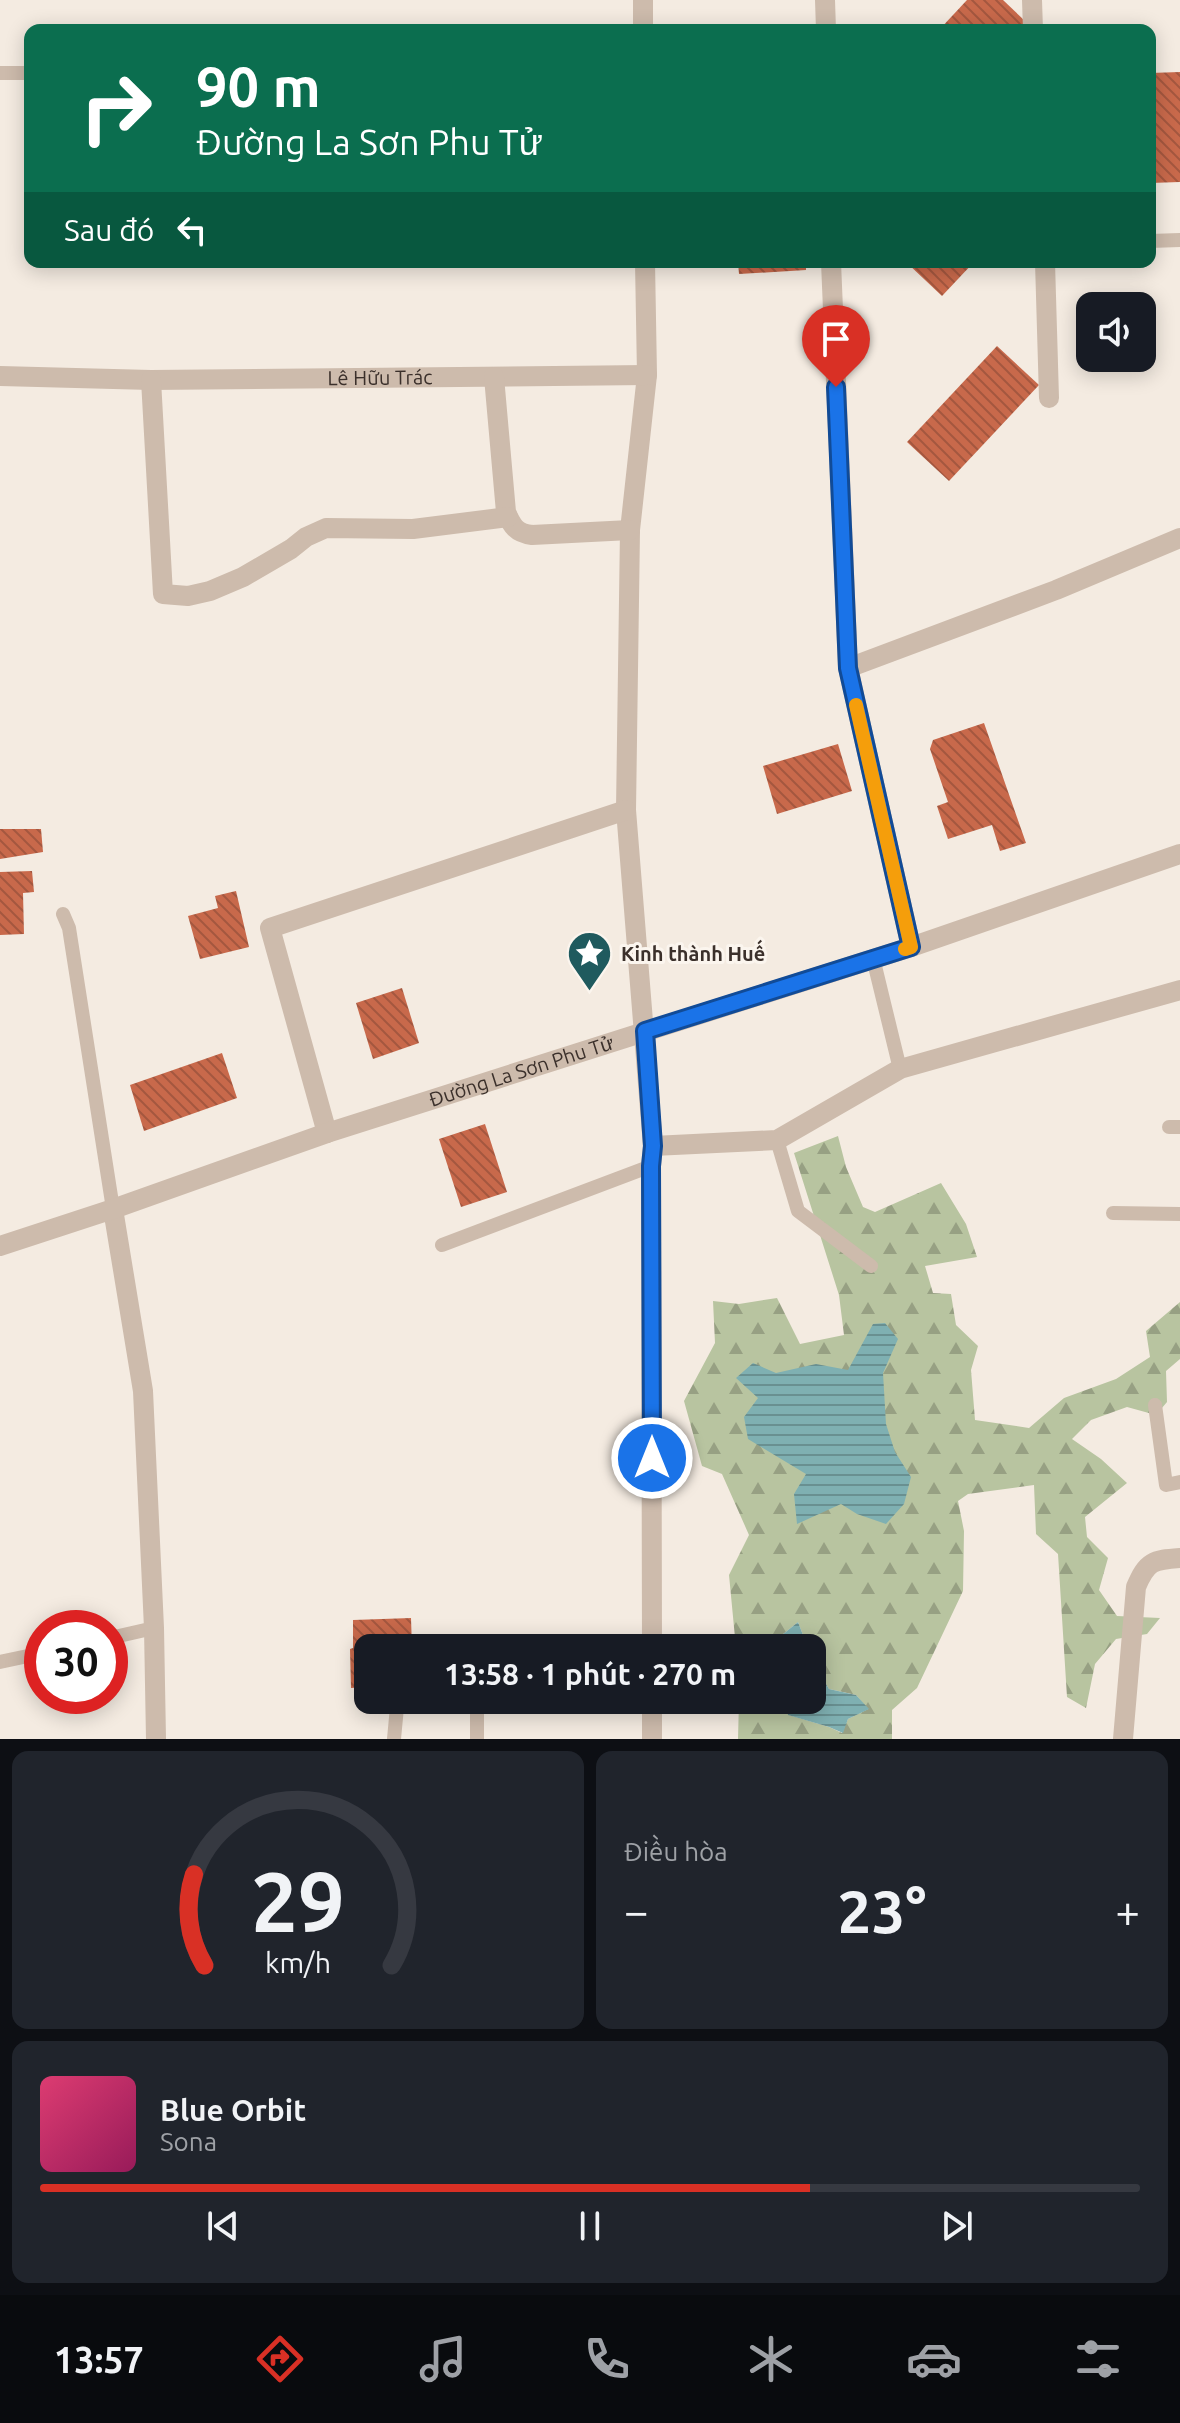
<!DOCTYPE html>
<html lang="vi">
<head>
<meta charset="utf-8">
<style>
  :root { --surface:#171b24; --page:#20242c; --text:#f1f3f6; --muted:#9ea1a6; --line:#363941; --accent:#d93025 }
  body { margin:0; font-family:Ubuntu,sans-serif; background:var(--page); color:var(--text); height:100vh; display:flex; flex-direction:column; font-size:30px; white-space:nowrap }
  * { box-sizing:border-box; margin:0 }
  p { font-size:26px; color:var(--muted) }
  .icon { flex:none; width:44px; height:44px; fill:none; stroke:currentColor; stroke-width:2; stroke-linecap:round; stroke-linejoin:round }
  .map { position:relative; height:1739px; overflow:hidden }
  .details { display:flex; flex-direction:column; gap:12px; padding:12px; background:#0d0f14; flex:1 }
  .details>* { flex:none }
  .banner { position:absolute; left:24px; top:24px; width:1132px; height:244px; border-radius:16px; box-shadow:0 4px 20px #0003; background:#0b6e4f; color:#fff; overflow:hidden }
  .tools { position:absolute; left:1076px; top:292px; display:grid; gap:16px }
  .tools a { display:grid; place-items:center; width:80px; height:80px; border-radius:16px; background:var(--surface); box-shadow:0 4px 20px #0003; font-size:40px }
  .speed { position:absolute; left:24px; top:1610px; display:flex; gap:16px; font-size:40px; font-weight:700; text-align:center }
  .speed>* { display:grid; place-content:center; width:104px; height:104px; border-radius:50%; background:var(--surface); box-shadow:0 4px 20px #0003; line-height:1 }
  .speed .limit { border:12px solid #d22; background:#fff; color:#111 }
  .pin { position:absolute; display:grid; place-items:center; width:68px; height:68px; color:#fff; margin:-82px -34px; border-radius:50% 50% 50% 0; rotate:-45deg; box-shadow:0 0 8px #0007 }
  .pin .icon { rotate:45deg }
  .me { position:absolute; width:88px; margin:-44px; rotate:0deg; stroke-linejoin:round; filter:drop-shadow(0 0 6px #0008) }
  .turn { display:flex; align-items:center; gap:28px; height:168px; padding:0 40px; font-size:36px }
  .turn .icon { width:104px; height:104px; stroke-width:2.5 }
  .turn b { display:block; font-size:56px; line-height:68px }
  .then { display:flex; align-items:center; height:76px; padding:0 40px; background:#0003; gap:16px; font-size:30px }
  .big { font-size:60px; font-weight:700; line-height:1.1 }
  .details .widget { flex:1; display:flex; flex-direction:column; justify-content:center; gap:12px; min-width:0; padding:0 28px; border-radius:16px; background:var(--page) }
  .details .dial { align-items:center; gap:0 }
  .dial svg { height:208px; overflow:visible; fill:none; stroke:var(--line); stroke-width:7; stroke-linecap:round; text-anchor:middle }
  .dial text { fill:var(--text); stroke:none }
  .song { display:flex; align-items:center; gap:24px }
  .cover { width:96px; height:96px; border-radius:12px; background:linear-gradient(135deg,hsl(340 70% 55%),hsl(330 70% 35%)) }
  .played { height:8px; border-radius:4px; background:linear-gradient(90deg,var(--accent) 70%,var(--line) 70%) }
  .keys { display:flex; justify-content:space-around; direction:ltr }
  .heat { display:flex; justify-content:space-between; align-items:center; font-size:44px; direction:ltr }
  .details .tiles { flex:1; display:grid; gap:12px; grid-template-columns:1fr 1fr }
  .widget:last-child { grid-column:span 2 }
  .trip { position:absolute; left:354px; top:1634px; width:472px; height:80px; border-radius:16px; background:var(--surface); box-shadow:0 4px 20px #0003; font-weight:700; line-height:80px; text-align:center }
  .dock { display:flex; height:128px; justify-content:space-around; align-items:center; background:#090b0e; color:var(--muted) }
  .dock .icon { width:56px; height:56px }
  .dock .current { color:var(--accent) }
  .dock b { font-size:36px; color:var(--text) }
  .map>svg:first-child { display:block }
</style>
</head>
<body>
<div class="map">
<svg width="1180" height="1739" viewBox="0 0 1180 1739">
  <defs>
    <pattern id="forest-firs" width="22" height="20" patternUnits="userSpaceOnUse" patternTransform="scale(2)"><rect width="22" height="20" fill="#b8c4a0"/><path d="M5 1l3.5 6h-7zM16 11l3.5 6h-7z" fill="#97a083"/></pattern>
    <pattern id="water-rules" width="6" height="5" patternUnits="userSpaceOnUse" patternTransform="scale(2)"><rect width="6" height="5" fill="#7fb0b2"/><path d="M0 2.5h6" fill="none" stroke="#699091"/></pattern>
    <pattern id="building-back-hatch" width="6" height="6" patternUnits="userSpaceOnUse" patternTransform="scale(2)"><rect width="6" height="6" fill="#c8694b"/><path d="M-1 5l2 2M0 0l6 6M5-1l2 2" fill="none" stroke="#a4573f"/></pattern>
  </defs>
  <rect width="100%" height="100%" fill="#f4ebe1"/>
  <polygon fill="url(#forest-firs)" points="838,1136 846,1167 863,1207 875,1212 941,1183 966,1224 977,1257 925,1266 933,1293 951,1294 956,1325 978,1346 971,1370 975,1420 1029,1428 1064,1398 1116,1379 1150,1357 1146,1331 1180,1302 1180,1359 1166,1371 1167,1402 1156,1415 1127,1407 1091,1420 1072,1439 1101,1459 1127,1483 1085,1517 1087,1537 1108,1558 1099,1590 1117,1616 1160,1618 1147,1634 1116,1639 1095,1664 1086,1708 1067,1697 1058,1554 1036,1534 1034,1485 968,1494 958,1501 964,1531 963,1591 917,1688 892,1710 892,1739 738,1739 739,1700 785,1700 789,1715 829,1727 842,1733 848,1719 868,1709 856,1695 829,1689 814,1664 812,1648 808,1648 798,1622 782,1635 781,1648 736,1648 729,1575 749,1535 722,1474 702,1466 684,1401 715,1343 713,1301 739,1304 777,1298 800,1344 844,1335 839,1295 794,1153"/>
  <g fill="url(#water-rules)">
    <polygon points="885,1323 898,1339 883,1373 886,1424 895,1452 911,1477 904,1504 886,1524 857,1514 841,1504 797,1524 794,1494 806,1474 748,1439 744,1417 758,1398 736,1378 753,1363 776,1373 816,1364 848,1370 873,1324"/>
    <polygon points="798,1622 808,1648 781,1648 782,1635"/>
    <polygon points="812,1660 829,1689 856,1695 869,1709 848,1719 843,1733 829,1727 788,1715 785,1700 812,1700"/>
  </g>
  <g fill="url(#building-back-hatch)">
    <polygon points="967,0 1003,0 1026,22 1018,30 939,30"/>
    <polygon points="1180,72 1180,182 1150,183 1150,73"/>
    <polygon points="738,262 806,262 806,270 739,274"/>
    <polygon points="906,262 974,262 942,296"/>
    <polygon points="997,346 1039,385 949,481 907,442"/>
    <polygon points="984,723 1026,843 1000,851 992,825 948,839 937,806 948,802 930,749 933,740"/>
    <polygon points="838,744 852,791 777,814 763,766"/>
    <polygon points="0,829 41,829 43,852 0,859"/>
    <polygon points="32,871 34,892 23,893 24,934 0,935 0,872"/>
    <polygon points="236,891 249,947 200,959 188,916 218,908 215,896"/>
    <polygon points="402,988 419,1043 373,1059 356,1003"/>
    <polygon points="222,1053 237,1098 144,1131 130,1085"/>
    <polygon points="485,1124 507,1192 461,1207 439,1139"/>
    <polygon points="411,1618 412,1648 368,1648 368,1687 351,1688 350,1649 353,1648 353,1620"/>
  </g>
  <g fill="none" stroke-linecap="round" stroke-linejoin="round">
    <g stroke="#cdbbac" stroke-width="14">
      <polyline points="0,73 30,73"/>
      <polyline points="1150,241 1180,240"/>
      <polyline points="63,914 69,928 113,1209"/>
      <polyline points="873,958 900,1069"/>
      <polyline points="1169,1127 1180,1127"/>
      <polyline points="777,1140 798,1211 871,1266"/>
      <polyline points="1113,1213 1180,1214"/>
      <polyline points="442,1245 651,1166"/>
      <polyline points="1155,1405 1166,1485 1180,1482"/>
      <polyline points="110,1638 154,1628"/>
      <polyline points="0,1662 42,1653"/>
      <polyline points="477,1700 477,1739"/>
      <polyline points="394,1739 397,1707"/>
    </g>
    <g stroke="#cdbbac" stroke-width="20">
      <polyline points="643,0 643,30"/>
      <polyline points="825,0 826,30"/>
      <polyline points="1032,0 1033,30"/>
      <polyline points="645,262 647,375 630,530 626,810 653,1146 651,1166 652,1648"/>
      <polyline points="831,262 848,668 911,947"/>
      <polyline points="1045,262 1049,398"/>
      <path id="s1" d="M0,376L151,380L647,375"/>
      <path d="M494,377L506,512C512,526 516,533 532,535L630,530"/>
      <polyline points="151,380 163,594 188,596 210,591 243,577 291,549 306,537 326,528 413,529 508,517"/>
      <polyline points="848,668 1056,590 1180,538"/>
      <polyline points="327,1133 270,928 626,810"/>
      <polyline points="653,1146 777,1140 900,1069 1180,990"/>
      <polyline points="113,1209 143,1391 154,1628 156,1739"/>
      <path id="s2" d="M0,1246L113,1209L327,1133L911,947L1180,854"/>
      <polyline points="652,1700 652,1739"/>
      <path d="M1123,1739L1136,1587C1147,1561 1153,1560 1180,1558"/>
    </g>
  </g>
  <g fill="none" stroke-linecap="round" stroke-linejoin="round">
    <defs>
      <polyline id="route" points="652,1458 651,1166 653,1146 645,1031 911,947 848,668 836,387"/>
    </defs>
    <use href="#route" stroke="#114b97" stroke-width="20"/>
    <use href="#route" stroke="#1a73e8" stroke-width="14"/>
    <polyline stroke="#f59e0b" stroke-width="14" points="856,705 911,947 905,949"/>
  </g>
  <defs>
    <symbol id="sight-pin" viewBox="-11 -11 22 30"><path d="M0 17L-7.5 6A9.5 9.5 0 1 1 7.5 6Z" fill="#1f5a5e" stroke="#fbf5ee"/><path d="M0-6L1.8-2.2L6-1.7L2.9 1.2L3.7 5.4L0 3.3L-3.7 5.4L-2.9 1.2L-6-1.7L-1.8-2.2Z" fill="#fff"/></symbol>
  </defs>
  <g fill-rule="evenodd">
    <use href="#sight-pin" x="564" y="928" width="51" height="69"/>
  </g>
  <g text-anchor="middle" stroke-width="6" stroke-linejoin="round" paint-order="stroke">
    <g font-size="20" fill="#3b302b" stroke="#fbf5ee">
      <text dy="7" stroke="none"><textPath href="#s1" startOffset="380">Lê Hữu Trác</textPath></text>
      <text dy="7" stroke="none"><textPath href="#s2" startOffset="550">Đường La Sơn Phu Tử</textPath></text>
    </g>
    <g font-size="20" font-weight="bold" fill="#3b302b" stroke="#fbf5ee" text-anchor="start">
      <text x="621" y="961">Kinh thành Huế</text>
    </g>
  </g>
</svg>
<div class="tools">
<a><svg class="icon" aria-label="sound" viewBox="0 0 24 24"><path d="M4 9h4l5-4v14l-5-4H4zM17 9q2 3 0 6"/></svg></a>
</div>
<div class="speed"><div class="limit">30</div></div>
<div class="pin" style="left:836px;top:387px;background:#d93025"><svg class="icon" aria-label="arrive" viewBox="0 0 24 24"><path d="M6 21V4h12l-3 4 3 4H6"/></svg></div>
<svg class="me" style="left:652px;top:1458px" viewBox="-20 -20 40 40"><circle r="17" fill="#1a73e8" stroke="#fff" stroke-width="3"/><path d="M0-11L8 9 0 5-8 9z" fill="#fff"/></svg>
<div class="trip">13:58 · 1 phút · 270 m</div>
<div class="banner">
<div class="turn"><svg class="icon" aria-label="right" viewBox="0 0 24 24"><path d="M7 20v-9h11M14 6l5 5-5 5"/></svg><div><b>90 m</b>Đường La Sơn Phu Tử</div></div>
<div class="then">Sau đó<svg class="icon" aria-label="left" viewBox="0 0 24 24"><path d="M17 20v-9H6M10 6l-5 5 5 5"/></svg></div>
</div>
</div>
<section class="details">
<div class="tiles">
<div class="widget dial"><svg viewBox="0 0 100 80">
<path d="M14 69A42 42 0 1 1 86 69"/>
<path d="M14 69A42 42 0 0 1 10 34" stroke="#d93025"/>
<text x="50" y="56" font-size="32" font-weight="700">29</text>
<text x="50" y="72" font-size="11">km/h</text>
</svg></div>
<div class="widget"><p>Điều hòa</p>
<div class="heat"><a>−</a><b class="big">23°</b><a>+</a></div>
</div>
<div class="widget">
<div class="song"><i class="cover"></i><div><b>Blue Orbit</b><p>Sona</p></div></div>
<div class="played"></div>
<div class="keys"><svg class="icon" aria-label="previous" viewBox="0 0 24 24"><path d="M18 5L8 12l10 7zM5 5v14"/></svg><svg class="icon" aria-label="pause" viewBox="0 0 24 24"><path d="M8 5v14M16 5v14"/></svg><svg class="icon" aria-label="next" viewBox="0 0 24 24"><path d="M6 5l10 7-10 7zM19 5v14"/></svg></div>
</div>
</div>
</section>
<nav class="dock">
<b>13:57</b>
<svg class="icon current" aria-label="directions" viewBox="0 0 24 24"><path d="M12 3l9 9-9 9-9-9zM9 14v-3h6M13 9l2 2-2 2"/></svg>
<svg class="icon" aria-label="music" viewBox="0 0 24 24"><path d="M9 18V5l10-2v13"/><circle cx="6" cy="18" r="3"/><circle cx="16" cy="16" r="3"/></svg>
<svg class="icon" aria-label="phone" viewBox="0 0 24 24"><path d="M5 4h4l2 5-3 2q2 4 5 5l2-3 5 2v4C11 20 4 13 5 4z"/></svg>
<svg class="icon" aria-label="climate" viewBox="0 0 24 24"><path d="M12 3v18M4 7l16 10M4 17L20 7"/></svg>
<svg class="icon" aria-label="car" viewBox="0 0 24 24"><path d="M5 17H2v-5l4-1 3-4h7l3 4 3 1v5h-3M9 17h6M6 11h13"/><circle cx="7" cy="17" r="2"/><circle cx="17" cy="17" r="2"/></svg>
<svg class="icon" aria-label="filters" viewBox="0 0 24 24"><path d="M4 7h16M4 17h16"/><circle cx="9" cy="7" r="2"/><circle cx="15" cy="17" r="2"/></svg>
</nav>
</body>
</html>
